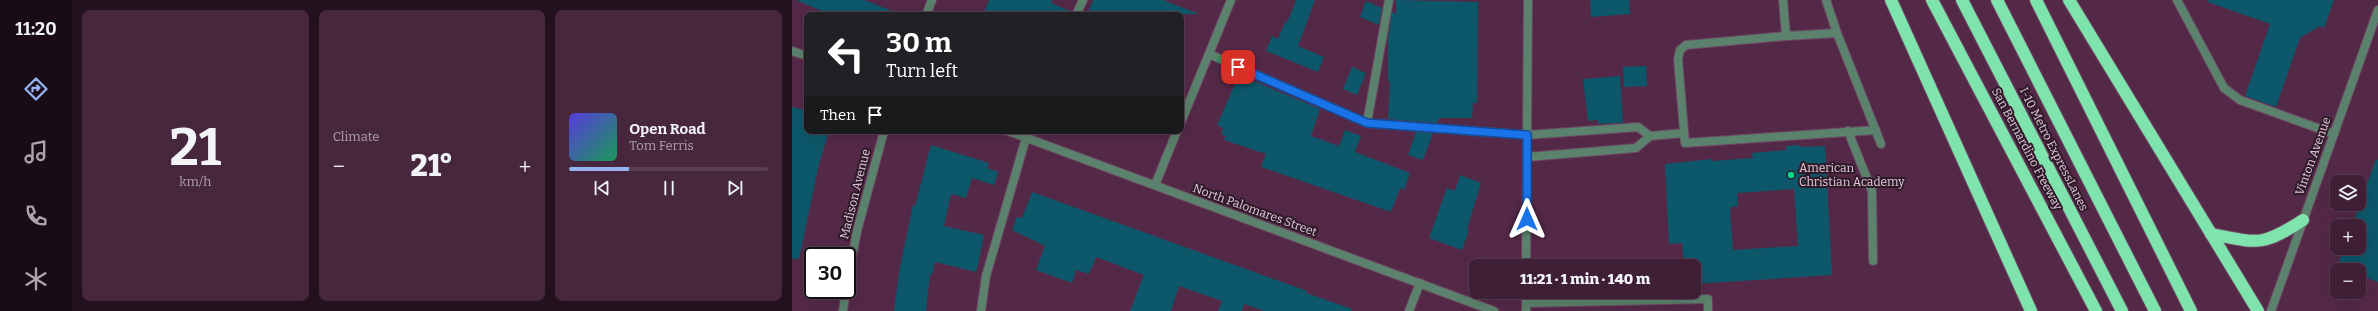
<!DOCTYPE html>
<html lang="en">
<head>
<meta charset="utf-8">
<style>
  :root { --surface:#3f1f36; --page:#46273e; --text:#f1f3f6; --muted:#ada2ad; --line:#583d51; --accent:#95b2f1 }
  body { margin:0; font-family:Bitter,serif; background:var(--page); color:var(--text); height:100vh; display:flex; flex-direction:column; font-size:15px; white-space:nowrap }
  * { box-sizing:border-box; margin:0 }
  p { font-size:13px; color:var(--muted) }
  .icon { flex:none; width:22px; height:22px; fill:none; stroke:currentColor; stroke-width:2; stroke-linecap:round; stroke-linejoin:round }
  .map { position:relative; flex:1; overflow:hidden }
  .details { display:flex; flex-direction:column; gap:10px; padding:10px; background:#23111e; width:720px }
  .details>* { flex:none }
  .guide { position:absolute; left:12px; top:12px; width:380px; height:122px; border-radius:8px; box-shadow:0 4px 16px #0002,0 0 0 1px var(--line); background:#202124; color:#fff; overflow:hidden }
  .fabs { position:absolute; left:1538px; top:175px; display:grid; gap:8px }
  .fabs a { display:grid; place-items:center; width:36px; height:36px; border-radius:8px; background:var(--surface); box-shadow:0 4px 16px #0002,0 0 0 1px var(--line); font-size:20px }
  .speed { position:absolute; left:12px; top:247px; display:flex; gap:8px; font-size:20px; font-weight:700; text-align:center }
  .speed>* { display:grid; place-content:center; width:52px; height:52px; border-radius:50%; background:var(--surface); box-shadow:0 4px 16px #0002,0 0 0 1px var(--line); line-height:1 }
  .speed .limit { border:2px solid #111; border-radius:6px; background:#fff; color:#111 }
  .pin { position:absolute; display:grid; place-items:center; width:34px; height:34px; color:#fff; margin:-17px; border-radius:8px; box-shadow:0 2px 6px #0006 }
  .me { position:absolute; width:44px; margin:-22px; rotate:0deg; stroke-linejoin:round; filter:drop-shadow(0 0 3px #0008) }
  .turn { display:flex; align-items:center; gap:14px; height:84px; padding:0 16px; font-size:18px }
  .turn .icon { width:52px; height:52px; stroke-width:2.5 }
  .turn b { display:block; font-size:28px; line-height:34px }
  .then { display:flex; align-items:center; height:38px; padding:0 16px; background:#0003; gap:8px; font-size:15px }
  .big { font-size:30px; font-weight:800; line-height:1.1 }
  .details .tile { flex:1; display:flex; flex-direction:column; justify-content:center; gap:6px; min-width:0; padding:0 14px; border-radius:8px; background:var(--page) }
  .details .dial { align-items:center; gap:0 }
  .dial b { font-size:52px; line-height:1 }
  .song { display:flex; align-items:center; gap:12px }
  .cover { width:48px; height:48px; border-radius:6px; background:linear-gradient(135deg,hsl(250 70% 55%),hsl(150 70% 35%)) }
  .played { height:4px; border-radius:2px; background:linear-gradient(90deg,var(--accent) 30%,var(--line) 30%) }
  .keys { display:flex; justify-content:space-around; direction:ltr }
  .heat { display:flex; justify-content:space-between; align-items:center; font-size:22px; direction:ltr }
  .details .tiles { flex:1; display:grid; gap:10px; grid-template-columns:repeat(3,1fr) }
  .trip { position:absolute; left:677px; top:259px; width:232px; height:40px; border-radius:8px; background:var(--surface); box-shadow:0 4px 16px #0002,0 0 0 1px var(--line); font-weight:800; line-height:40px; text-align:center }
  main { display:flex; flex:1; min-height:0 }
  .menu { display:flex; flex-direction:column; width:72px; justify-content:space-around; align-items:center; background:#190c16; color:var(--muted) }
  .menu .icon { width:28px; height:28px }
  .menu .active { color:var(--accent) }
  .menu b { font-size:18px; color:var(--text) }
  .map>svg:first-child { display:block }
</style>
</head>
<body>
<main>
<nav class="menu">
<b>11:20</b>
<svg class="icon active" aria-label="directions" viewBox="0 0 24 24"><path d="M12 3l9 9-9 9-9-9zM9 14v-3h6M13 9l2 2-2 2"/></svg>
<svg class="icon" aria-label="music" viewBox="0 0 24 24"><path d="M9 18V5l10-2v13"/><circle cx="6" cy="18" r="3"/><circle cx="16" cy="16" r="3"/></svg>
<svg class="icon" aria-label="phone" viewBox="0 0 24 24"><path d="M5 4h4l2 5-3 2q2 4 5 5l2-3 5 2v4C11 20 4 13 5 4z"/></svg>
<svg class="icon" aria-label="climate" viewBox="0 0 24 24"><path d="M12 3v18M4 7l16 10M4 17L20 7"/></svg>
</nav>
<section class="details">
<div class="tiles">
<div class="tile dial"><b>21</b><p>km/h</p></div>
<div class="tile"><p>Climate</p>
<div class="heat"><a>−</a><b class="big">21°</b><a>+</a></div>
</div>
<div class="tile">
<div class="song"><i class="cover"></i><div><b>Open Road</b><p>Tom Ferris</p></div></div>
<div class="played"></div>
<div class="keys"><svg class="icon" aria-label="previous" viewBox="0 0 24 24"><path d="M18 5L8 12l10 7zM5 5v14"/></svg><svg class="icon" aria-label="pause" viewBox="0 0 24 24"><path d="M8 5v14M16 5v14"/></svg><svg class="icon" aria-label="next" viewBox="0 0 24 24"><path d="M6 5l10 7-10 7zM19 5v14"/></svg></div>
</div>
</div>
</section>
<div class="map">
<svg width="1586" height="311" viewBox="0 0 1586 311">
  <rect width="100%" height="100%" fill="#542948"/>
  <g fill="#0c586a" fill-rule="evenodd">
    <polygon points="4,0 72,0 108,14 39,15"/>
    <polygon points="197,0 260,0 259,3 280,12 279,15 191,15"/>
    <polygon points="301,0 371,0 407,14 295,15"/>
    <polygon points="504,0 523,0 506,46 532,57 526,72 474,51 480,36 486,39 493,22 495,23"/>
    <polygon points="604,0 686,2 685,103 681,103 680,118 647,118 645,123 596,119 598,82 596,82 596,37 600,12 604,14"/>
    <polygon points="798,0 837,0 838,14 799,17"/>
    <polygon points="1416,0 1542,0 1532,28 1528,26 1508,38 1484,107 1453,96 1478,24 1416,2"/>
    <polygon points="574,1 590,8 587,25 568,17"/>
    <polygon points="854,66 855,86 832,87 831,67"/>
    <polygon points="560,67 574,73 565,95 551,89"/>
    <polygon points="447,75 528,109 519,136 547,146 553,130 569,136 563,152 618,173 612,190 608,188 599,212 469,167 474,154 432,140 434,136 429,134 431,128 425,125"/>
    <polygon points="828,76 831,123 806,124 806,120 796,121 791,79"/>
    <polygon points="0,107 15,111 15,131 37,131 27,164 7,259 0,259"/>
    <polygon points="624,132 641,133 631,160 616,155"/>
    <polygon points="139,145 197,163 195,168 206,172 202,185 180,178 174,198 159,194 152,226 192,235 188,255 184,272 143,262 140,275 138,274 134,311 102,311 107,272 121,205 123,206"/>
    <path d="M1008,145L1009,147L1033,146L1040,275L902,284V266H892L890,243L877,244L873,164L920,159V161L961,158L960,153L994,150V146ZM1002,189L1006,246L941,250L938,212L939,207L946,206L945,193Z"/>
    <polygon points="1584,159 1586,160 1586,282 1567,275 1567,270 1544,270 1552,248 1567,248 1567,226 1560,226"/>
    <polygon points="668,175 689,183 675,229 677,230 670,250 637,238 655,188 663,191"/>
    <polygon points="240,192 515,291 514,293 560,309 559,311 472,311 452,304 450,311 426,311 430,301 387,286 379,311 338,311 352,275 304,257 297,274 284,270 280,283 244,270 253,246 220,230 225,217 230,218"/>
  </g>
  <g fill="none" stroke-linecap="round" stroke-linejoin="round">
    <defs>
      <g id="service">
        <polyline points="991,0 994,36 1045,33 1089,144"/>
        <polyline points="1034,0 1045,33"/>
        <polyline points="1385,0 1432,88 1448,100 1542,134"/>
        <polyline points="284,15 291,0"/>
        <polyline points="994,36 894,45 888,50 886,59 893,143 1084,130"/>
        <polyline points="417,54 575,123 735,135 846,127 858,136"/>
        <polyline points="575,123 597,0"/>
        <polyline points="1056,131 1080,191 1081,261"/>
        <polyline points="735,157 844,148 858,136 892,133"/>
        <polyline points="734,303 916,299 916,311"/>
        <polyline points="189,311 194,276 236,131"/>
        <polyline points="617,311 628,283"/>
      </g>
      <g id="minor">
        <polyline points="134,15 140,0"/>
        <polyline points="0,51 15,56"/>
        <polyline points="389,122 439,0"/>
        <polyline points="216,131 702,311"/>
        <polyline points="363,185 385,131"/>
        <polyline points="734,266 736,0"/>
        <polyline points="55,286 65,231 92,131"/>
        <polyline points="51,311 54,290"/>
        <polyline points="734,311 734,292"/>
        <polyline points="1479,311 1586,10"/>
      </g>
      <g id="motorway">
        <polyline points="1099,0 1239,311"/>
        <polyline points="1140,0 1304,311"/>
        <polyline points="1170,0 1330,311"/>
        <polyline points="1205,0 1363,311"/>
        <polyline points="1244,0 1399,311"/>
        <polyline points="1277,0 1466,311"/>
        <path d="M1419,234C1466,243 1470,247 1511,220"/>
      </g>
    </defs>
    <use href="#service" stroke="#6e4662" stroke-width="10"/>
    <use href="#minor" stroke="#6e4662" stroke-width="10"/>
    <use href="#motorway" stroke="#6e4662" stroke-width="14"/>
    <use href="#service" stroke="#5b826c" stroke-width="8"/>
    <use href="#minor" stroke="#5b826c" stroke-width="8"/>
    <use href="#motorway" stroke="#7fe3ad" stroke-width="12"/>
  </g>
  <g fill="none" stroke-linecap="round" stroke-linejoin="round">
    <defs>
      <polyline id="route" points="446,67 575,123 735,135 735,219"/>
    </defs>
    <use href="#route" stroke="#114b97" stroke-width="10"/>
    <use href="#route" stroke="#1a73e8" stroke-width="7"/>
  </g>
  <circle fill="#00d98c" stroke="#2e1a28" stroke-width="1.5" cx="999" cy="175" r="4"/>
  <g text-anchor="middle" stroke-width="4" stroke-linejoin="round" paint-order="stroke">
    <g font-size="12" fill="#e4c9db" stroke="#2e1a28">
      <text transform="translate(1235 149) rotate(62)" y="4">San Bernardino Freeway</text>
      <text transform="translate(1262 149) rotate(63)" y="4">I-10 Metro ExpressLanes</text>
      <text transform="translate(1521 156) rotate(-70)" y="4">Vinton Avenue</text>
      <text transform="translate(63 194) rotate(-76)" y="4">Madison Avenue</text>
      <text transform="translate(463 210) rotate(20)" y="4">North Palomares Street</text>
    </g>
    <g font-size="12" fill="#e4c9db" stroke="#2e1a28" text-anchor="start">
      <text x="1007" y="172">American<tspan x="1007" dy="14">Christian Academy</tspan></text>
    </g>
  </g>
</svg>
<div class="fabs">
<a><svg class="icon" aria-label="layers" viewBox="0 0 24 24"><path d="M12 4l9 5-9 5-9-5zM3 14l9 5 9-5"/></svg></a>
<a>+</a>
<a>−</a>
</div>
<div class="speed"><div class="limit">30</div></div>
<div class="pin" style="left:446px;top:67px;background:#d93025"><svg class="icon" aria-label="arrive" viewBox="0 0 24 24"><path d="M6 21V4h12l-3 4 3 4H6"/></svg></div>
<svg class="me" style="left:735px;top:219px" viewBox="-20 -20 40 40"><path d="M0-17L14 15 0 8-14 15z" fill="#1a73e8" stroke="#fff" stroke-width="4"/></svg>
<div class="trip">11:21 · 1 min · 140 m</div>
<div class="guide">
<div class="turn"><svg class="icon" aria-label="left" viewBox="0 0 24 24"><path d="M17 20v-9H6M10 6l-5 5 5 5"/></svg><div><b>30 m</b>Turn left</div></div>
<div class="then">Then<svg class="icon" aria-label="arrive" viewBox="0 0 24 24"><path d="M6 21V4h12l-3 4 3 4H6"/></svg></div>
</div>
</div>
</main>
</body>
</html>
